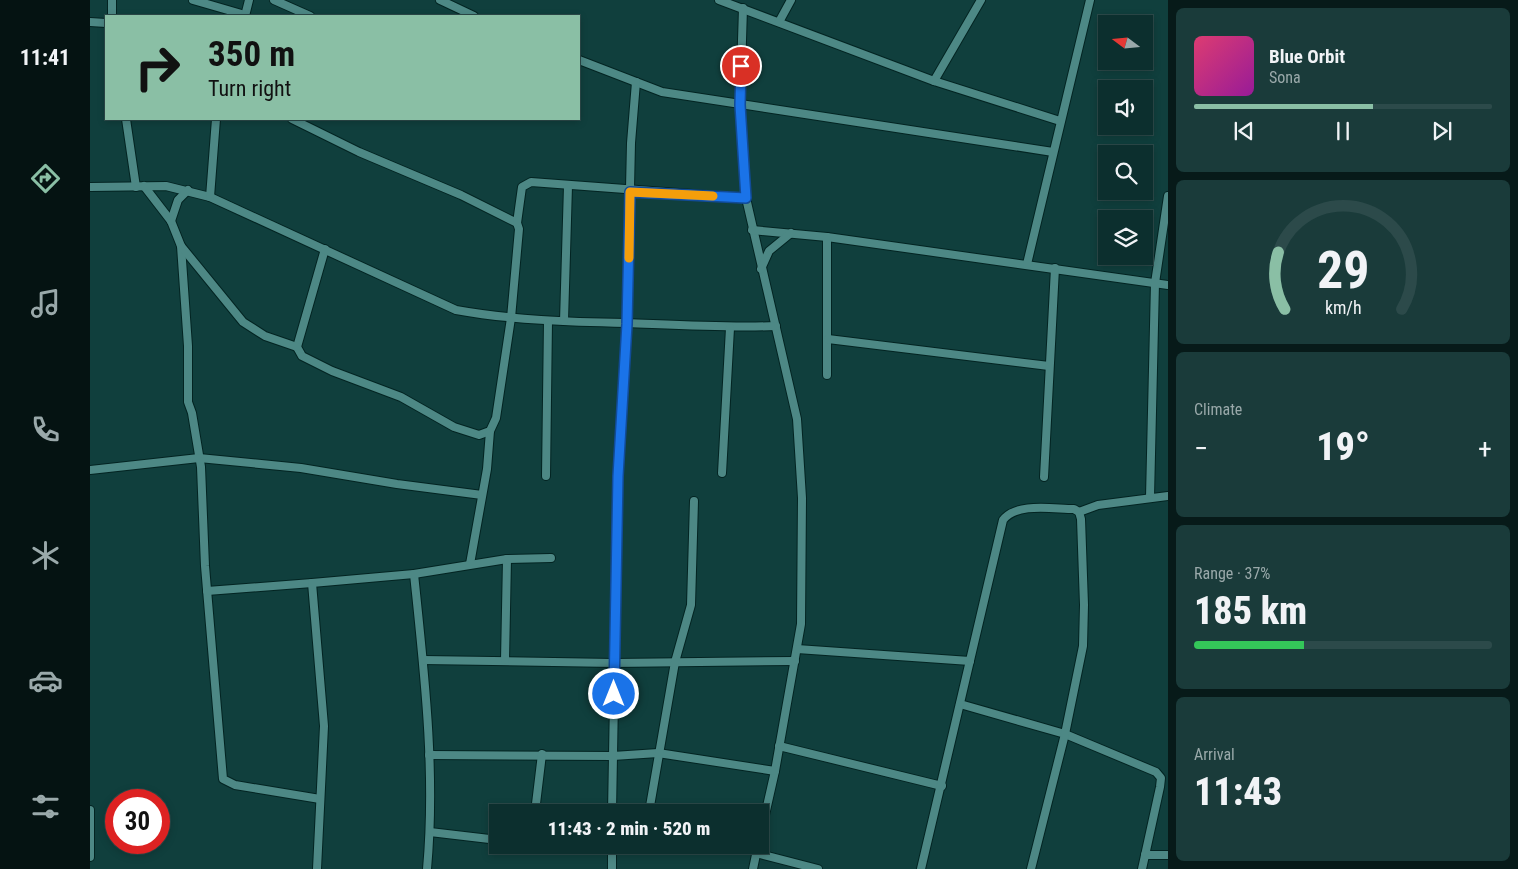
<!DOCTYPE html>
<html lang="en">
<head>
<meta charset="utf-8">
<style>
  :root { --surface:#0c2f2e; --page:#1a3b3a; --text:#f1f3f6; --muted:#9aa9aa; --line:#2c4a4a; --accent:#8abfa5 }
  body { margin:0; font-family:"Roboto Condensed",sans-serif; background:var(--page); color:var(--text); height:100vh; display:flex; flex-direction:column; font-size:19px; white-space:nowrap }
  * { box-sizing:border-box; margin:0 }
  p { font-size:16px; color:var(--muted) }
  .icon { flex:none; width:28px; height:28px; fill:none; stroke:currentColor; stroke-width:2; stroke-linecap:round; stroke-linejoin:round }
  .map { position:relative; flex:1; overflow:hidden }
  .details { display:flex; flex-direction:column; gap:8px; padding:8px; background:#071a19; width:350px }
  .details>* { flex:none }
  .top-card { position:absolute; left:15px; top:15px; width:475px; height:105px; border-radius:0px; box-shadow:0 2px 8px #0003,0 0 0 1px var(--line); background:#8abfa5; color:#111; overflow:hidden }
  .needle { width:32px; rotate:286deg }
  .controls { position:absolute; left:1008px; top:15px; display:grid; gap:10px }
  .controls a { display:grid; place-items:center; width:55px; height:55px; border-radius:0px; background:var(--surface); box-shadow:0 2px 8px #0003,0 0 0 1px var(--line); font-size:25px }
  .speed { position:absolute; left:15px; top:789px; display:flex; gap:10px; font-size:25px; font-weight:700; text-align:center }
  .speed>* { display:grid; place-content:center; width:65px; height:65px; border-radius:50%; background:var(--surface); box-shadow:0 2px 8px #0003,0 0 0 1px var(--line); line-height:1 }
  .speed .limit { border:8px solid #d22; background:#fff; color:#111 }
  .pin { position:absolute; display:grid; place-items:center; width:42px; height:42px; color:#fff; margin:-21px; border:2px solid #fff; border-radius:50%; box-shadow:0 1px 5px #0007 }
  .me { position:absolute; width:55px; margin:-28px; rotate:0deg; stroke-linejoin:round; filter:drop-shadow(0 0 4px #0008) }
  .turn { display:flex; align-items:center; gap:18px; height:105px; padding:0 20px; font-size:22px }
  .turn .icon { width:65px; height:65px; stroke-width:2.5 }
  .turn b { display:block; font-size:35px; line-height:42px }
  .big { font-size:38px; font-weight:800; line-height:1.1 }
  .details .tile { flex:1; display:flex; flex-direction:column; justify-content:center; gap:8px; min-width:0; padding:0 18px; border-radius:8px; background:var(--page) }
  .details .dial { align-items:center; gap:0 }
  .dial svg { height:130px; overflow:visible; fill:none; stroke:var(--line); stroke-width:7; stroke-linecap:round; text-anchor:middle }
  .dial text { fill:var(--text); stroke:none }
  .song { display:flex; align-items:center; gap:15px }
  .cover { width:60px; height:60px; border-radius:8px; background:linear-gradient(135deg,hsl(340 70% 55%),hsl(300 70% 35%)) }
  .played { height:5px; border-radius:2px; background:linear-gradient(90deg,var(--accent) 60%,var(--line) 60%) }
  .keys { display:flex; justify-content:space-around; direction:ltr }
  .heat { display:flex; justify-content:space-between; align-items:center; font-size:28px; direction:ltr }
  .charge { height:8px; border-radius:4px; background:linear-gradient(90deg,#34c759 37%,var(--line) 0) }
  .trip { position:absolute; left:399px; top:804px; width:280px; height:50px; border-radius:0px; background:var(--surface); box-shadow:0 2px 8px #0003,0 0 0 1px var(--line); font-weight:800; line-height:50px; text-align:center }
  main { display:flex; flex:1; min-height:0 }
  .menu { display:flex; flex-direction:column; width:90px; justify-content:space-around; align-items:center; background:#051312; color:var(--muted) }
  .menu .icon { width:35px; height:35px }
  .menu .on { color:var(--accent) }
  .menu b { font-size:22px; color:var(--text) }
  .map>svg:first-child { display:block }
</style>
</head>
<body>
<main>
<nav class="menu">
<b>11:41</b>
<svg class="icon on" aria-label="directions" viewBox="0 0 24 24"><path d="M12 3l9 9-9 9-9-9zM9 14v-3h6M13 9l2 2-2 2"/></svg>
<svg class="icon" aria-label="music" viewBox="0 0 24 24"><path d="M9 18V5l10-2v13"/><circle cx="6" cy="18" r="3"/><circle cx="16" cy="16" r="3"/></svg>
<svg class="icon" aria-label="phone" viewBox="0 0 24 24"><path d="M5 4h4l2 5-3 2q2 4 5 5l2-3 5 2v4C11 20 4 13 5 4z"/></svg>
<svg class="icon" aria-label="climate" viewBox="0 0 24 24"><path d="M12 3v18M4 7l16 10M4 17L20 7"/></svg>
<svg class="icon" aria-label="car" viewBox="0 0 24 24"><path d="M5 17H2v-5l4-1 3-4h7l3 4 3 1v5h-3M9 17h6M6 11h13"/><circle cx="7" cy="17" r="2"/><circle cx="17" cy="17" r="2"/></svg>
<svg class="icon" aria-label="filters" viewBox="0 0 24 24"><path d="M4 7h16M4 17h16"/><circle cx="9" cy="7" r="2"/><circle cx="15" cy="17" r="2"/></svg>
</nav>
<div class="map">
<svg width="1078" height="869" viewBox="0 0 1078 869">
  <rect width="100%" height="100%" fill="#103f3d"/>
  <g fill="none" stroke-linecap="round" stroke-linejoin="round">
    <defs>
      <g id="minor">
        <polyline points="22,0 22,16"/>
        <polyline points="103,0 155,15"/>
        <polyline points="184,0 220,16"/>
        <polyline points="350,0 384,16"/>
        <polyline points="629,0 844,81 970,121"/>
        <polyline points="653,8 650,105 656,198 707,419 712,498 711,624 685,771 670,837"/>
        <polyline points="155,16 159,0"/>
        <polyline points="0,22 16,23"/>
        <polyline points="689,22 701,0"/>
        <polyline points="489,60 572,92 963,152"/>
        <polyline points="844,81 891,0"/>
        <polyline points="36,119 46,187"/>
        <polyline points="202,119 269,152 371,195 427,223 429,229 421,318 406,418 400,431 389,435 364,427 311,397 242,371 212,356 207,347 235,249"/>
        <polyline points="54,186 81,221 91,246 98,346 98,402 102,413 111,467 115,566 133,779 145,785 230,799"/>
        <path d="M0,187L76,186L120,197L366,310C422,320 479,322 537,323C587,325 636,328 686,326"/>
        <polyline points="120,197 126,119"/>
        <polyline points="81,221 88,200 98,190"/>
        <polyline points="427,223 432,187 441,182 656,198"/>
        <polyline points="662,230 737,237 1078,285"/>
        <polyline points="737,237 737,375"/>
        <polyline points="91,246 153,322 175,336 207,347"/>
        <polyline points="937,264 1000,0"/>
        <polyline points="671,269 679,251 701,233"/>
        <polyline points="474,321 478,186"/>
        <polyline points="738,339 959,366"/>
        <polyline points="0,470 109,458 211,468 307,484 392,495"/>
        <polyline points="632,473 640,328"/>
        <polyline points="456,476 458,321"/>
        <polyline points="954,477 965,268"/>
        <polyline points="1060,497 1065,283 1078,196"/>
        <polyline points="989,512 1008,505 1078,496"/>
        <polyline points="380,564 397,469 400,431"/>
        <path d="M324,574C334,671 346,771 337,869"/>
        <polyline points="117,591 222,583"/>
        <polyline points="707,649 880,661"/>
        <polyline points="333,660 524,663 705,661"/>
        <polyline points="415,660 417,559"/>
        <polyline points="870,704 975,734 1066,772 1071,778 1070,787 1052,869"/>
        <polyline points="689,746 852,786"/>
        <polyline points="339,755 523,756 568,753 685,771"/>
        <polyline points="0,810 0,857"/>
        <polyline points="445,812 452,754"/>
        <polyline points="522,812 528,476 537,323 541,143 546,82"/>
        <polyline points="559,812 585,662 601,605 604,501"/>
        <polyline points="340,832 408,840"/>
        <polyline points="456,845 522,850"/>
        <polyline points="522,846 522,869"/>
        <polyline points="666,853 728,869"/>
        <polyline points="1055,855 1078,855"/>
        <polyline points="227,869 234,726 222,583 324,574 417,559 461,558"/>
        <polyline points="663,869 668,845"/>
        <path d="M831,869L913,520C927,502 963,509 984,509L989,512L991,519L994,605L993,646L975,734L941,869"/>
      </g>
    </defs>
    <use href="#minor" stroke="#032422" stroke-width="10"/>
    <use href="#minor" stroke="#4d8885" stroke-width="8"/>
  </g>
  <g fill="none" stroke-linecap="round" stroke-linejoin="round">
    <defs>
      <polyline id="route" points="524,694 528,476 537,324 540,192 656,198 650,105 651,66"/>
    </defs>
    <use href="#route" stroke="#114b97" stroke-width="12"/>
    <use href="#route" stroke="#1a73e8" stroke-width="9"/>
    <polyline stroke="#f59e0b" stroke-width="9" points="539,258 540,192 623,196"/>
  </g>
</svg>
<div class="controls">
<a><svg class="needle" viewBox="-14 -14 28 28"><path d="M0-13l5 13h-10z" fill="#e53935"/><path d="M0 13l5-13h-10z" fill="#9aa9aa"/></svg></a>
<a><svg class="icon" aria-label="sound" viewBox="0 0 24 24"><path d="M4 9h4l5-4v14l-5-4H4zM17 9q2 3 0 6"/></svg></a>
<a><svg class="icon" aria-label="search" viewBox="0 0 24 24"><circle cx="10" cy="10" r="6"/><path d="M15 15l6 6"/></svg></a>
<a><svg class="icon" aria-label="layers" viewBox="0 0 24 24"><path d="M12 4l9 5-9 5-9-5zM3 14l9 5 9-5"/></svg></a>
</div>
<div class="speed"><div class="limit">30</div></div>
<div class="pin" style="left:651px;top:66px;background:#d93025"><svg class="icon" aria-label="arrive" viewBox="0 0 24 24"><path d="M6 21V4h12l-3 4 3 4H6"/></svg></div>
<svg class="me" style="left:524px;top:694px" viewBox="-20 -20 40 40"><circle r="17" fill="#1a73e8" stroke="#fff" stroke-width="3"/><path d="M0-11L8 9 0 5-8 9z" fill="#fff"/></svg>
<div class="trip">11:43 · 2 min · 520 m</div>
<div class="top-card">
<div class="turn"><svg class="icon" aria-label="right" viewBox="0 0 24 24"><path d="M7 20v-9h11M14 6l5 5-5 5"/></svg><div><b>350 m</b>Turn right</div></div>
</div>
</div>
<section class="details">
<div class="tile">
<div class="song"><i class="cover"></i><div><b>Blue Orbit</b><p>Sona</p></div></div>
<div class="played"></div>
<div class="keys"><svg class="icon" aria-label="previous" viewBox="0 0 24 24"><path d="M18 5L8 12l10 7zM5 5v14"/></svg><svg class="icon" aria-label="pause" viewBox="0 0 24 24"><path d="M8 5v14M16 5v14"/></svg><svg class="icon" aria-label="next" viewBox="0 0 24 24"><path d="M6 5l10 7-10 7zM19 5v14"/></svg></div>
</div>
<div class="tile dial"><svg viewBox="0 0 100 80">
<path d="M14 69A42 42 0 1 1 86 69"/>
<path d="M14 69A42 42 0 0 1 10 34" stroke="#8abfa5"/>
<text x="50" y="56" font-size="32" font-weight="700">29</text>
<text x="50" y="72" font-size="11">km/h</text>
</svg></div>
<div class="tile"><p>Climate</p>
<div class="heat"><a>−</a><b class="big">19°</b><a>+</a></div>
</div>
<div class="tile"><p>Range · 37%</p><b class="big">185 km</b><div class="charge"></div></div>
<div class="tile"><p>Arrival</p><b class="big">11:43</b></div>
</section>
</main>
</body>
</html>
